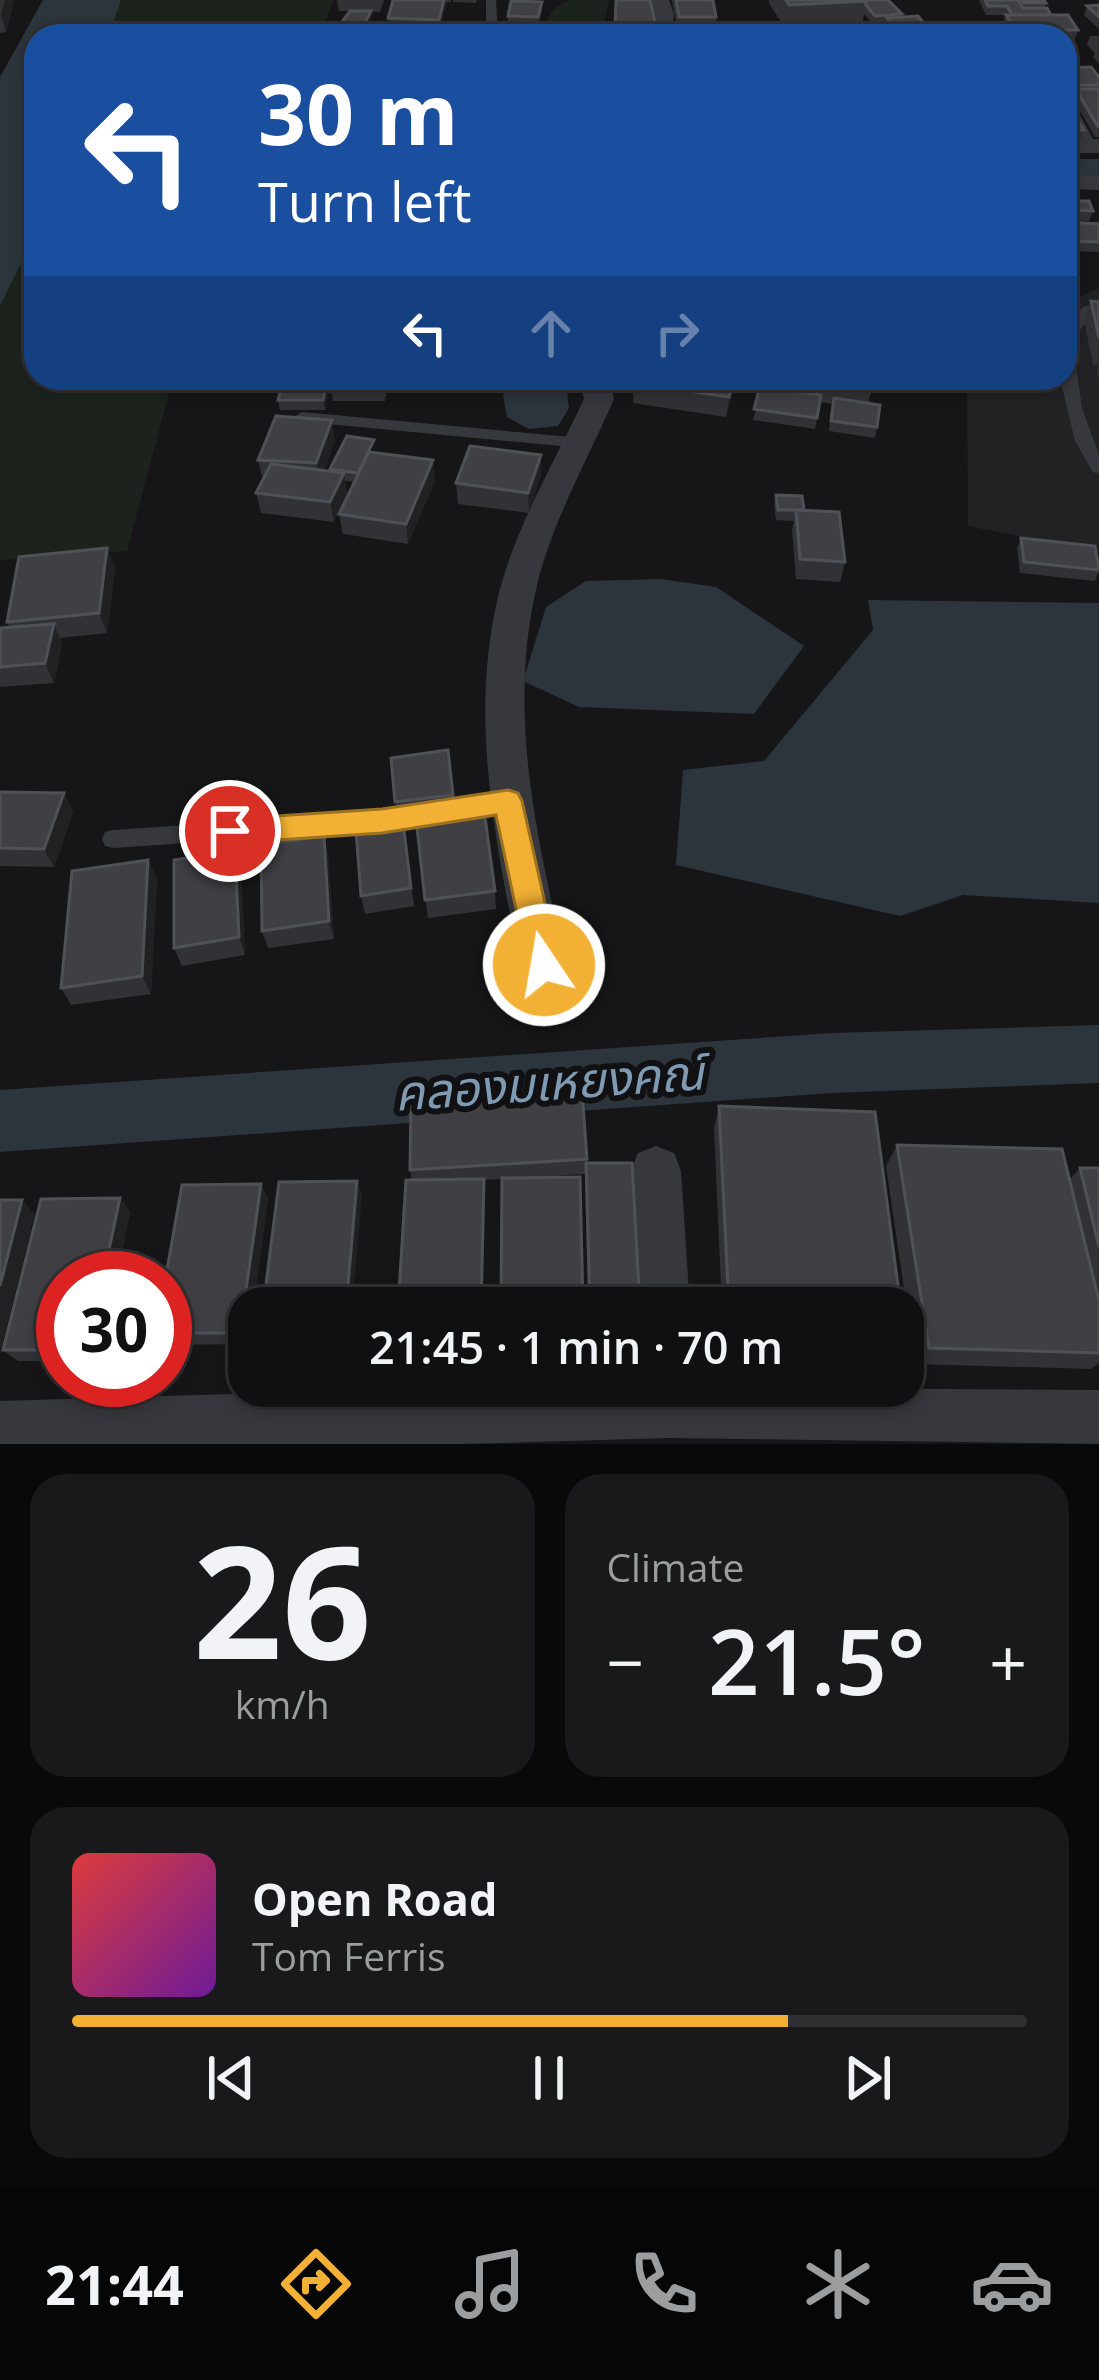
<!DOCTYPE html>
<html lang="en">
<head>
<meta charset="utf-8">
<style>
  :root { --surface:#101012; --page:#19191b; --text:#f1f3f6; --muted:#9c9d9f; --line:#303032; --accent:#f2b134 }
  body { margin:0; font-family:"Open Sans","Noto Sans Thai",sans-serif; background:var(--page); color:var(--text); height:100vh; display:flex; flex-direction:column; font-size:45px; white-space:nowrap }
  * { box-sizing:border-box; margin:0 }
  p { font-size:39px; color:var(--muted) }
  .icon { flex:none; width:66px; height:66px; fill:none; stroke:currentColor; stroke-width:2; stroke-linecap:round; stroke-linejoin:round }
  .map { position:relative; height:1444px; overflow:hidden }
  .panel { display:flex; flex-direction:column; gap:30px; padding:30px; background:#09090a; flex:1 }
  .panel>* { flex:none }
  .hud { position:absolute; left:24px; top:24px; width:1053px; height:366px; border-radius:36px; box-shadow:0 6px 18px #0003,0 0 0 3px var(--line); background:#1a4fa0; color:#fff; overflow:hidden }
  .speed { position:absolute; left:36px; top:1251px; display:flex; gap:24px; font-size:60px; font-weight:700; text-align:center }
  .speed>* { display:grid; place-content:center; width:156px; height:156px; border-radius:50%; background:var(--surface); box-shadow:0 6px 18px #0003,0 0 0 3px var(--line); line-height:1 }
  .speed .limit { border:18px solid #d22; background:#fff; color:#111 }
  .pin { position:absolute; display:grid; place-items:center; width:102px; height:102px; color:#fff; margin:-51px; border:6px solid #fff; border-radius:50%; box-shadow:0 3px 12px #0007 }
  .me { position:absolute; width:132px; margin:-66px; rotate:348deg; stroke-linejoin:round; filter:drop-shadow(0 0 9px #0008) }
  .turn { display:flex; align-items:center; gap:42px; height:252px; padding:0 36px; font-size:54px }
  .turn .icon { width:156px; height:156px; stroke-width:2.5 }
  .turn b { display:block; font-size:84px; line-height:102px }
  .lanes { display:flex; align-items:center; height:114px; padding:0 36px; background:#0003; justify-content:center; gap:60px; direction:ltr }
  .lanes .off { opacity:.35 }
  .big { font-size:90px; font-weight:600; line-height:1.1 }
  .panel .tile { flex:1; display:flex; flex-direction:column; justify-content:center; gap:18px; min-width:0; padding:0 42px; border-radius:36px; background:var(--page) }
  .panel .dial { align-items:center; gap:0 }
  .dial b { font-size:156px; line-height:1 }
  .song { display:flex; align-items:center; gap:36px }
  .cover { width:144px; height:144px; border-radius:18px; background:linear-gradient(135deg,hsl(0 70% 55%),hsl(280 70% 35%)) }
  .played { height:12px; border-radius:6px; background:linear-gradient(90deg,var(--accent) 75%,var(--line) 75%) }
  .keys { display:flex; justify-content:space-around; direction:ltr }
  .heat { display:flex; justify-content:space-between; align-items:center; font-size:66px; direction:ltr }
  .panel .tiles { flex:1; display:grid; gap:30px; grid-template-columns:1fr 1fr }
  .tile:last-child { grid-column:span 2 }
  .trip { position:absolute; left:228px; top:1287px; width:696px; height:120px; border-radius:36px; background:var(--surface); box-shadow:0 6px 18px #0003,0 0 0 3px var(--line); font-weight:600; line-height:120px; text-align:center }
  .tab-bar { display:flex; height:192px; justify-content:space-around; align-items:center; background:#060607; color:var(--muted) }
  .tab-bar .icon { width:84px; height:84px }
  .tab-bar .current { color:var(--accent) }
  .tab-bar b { font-size:54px; color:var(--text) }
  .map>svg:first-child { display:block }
</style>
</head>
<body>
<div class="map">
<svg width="1099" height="1444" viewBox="0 0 1099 1444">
  <rect width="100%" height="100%" fill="#161618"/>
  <polygon fill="#222225" points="1099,288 1099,552 968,526 967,378 1065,378 1065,304"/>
  <g fill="#1c231d">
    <polygon points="121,0 333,0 321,36 110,36"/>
    <path d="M572,0H609L601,36H543C548,15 551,7 572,0Z"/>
    <polygon points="36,233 36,378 173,378 127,551 0,560 0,306"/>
  </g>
  <g fill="#2c353c">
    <polygon points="43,0 121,0 109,36 36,36 36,233 0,306 0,77"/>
    <polygon points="514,378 554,378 566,385 569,408 558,426 529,429 507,417 503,395"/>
    <polygon points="661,579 716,587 804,646 754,714 579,707 523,681 546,607 586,581"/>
    <polygon points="868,600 1099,603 1099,903 963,895 900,916 676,865 683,770 764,761 873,630"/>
  </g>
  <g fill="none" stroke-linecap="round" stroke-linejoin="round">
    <g fill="#2c353c" fill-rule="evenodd">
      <rect x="1065" y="159" width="34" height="20"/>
      <polygon points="1099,1025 1099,1083 832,1093 0,1152 0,1090 832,1033"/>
    </g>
    <g fill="#37383d" fill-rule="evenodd">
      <polygon points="486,0 496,0 498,36 486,36"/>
      <polygon points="1065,95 1071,99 1097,146 1096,149 1085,146 1065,110"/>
      <polygon points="1099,303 1099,313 1093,314 1072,339 1082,408 1099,455 1099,474 1093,472 1075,441 1060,378 1065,378 1065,327 1083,307"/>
      <polygon points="302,412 582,438 591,443 582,448 296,421 294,417"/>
      <polygon points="508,792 516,795 519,801 516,807 382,830 113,848 105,846 102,839 105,832 113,830 382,812"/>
    </g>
    <g fill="#37383d" fill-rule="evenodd">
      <polygon points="649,0 669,0 674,14 671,36 651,36 654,14"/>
      <rect x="1065" y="139" width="34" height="14"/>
      <polygon points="1065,175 1099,176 1099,190 1065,189"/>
      <path d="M580,378H610L614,399C587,461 549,527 535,594C508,720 538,843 566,965L559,979L543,985L527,979L520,965C496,843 468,717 499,593C516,526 555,461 584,399Z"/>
      <polygon points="656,1146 674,1153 681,1171 690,1308 636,1308 631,1171 638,1153"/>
      <polygon points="490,1386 1099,1390 1099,1444 668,1438 464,1444 0,1444 0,1401"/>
    </g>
  </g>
  <g fill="#323236">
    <polygon points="0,0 14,0 6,32 0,33"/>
    <polygon points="337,0 384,0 380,12 371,12 372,20 364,36 333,36 349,11 339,11"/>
    <polygon points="392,0 451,0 451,2 446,2 440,29 389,27 388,18"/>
    <polygon points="453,0 477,0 476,3 453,2"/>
    <polygon points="616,0 656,27 655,36 614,36"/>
    <polygon points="672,0 713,0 716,17 715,34 678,35"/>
    <polygon points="769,0 888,0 902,14 901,17 926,26 925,35 893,36 885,27 886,24 874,25 864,14 862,25 786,30 769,3"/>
    <polygon points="979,0 1044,0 1046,3 1045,8 1051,15 1078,30 1072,47 1065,47 1065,36 1004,36 1002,32 1005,15 986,15"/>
    <polygon points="1099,5 1099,29 1084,15 1087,6"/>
    <polygon points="542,10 538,26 508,25 508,16"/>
    <polygon points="1090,36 1099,36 1099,64 1093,57 1095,53 1087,45"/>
    <polygon points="1065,68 1099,85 1099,137 1095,137 1073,99 1075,94 1065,81"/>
    <polygon points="1065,117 1084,130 1081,140 1065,140"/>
    <polygon points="1069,201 1093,211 1089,221 1069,220 1067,213 1065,218 1065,202 1067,206"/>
    <polygon points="1069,222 1099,224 1099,252 1071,251 1065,232"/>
    <polygon points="1091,301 1099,302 1099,382 1097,370 1099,365 1093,365 1084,321"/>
    <polygon points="334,378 388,378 385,401 333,401 331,390"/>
    <polygon points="403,378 497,378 495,392 404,389"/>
    <polygon points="757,378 754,392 734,389 726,417 633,403 634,383"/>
    <polygon points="764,378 788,378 785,390 790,391 792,378 872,389 868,403 877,427 875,438 829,431 832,404 820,402 815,429 753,420"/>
    <polygon points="331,381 325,410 280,410 278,400"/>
    <polygon points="335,440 324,470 331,471 330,469 375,450 374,453 435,481 408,544 343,534 339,514 355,482 345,481 347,493 334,522 261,513 256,493 263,480 258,460"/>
    <polygon points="541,455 541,475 529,513 458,504 456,483"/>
    <polygon points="776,495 804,510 845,562 840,582 796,579 792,530 794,521 776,520 774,505"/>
    <polygon points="1021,538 1099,571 1095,581 1020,573 1017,548"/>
    <polygon points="107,548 115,568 107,633 60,638 62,644 54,683 0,687 0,628 10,628 7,622"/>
    <polygon points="448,750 454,805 397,812 391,758"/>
    <polygon points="0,792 64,793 73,812 54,867 0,866"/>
    <polygon points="416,818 495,891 496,909 428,918"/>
    <polygon points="403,822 414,906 365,914 361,896"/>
    <polygon points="324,836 328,855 334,939 268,948 262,931"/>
    <polygon points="235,850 241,869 245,955 182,966 174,948"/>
    <polygon points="148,860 157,879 151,994 71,1005 61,988"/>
    <polygon points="582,1091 587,1163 640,1308 588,1308 585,1174 484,1180 485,1193 412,1180 410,1170"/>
    <polygon points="719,1106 901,1308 722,1308 714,1128"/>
    <polygon points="897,1145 1070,1179 1080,1168 1099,1168 1099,1363 1091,1369 915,1364 886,1166"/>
    <polygon points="120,1198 130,1212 117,1278 63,1278 63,1361 18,1361 3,1350 41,1199"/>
    <polygon points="268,1198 253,1308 249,1308 248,1344 166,1345 165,1281"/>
  </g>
  <g fill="#212124">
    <polygon points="5,0 14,0 6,32 1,15"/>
    <polygon points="444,0 446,4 440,29 439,20"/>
    <polygon points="371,11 372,20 364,36 358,36"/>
    <polygon points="328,378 330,378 331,381 325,410 323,400"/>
    <polygon points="735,378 733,392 726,417 729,397"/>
    <polygon points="332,420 335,440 320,484 316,463"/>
    <polygon points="541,455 541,475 529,513 528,493"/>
    <polygon points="433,460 435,481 408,544 406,524"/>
    <polygon points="344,473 347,493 334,522 330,502"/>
    <polygon points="107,548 115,568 107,633 99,613"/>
    <polygon points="54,624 62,644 54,683 45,663"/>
    <polygon points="64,793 73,812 54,867 44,849"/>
    <polygon points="324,836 328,855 334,939 329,921"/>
    <polygon points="235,850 241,869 245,955 239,937"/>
    <polygon points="148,860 157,879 151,994 142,976"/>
    <polygon points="484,1179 485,1193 483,1308 481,1308"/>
    <polygon points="357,1181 362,1195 352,1308 346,1308"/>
    <polygon points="261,1184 268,1198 253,1308 249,1308 248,1344 240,1333"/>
    <polygon points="120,1198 130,1212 117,1278 103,1278"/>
    <polygon points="22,1200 35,1214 0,1354 0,1286"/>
  </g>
  <g fill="#3f3f44" stroke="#4f5156" stroke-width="3">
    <polygon points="393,0 444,0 439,20 388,18"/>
    <polygon points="616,0 650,0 656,27 615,28"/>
    <polygon points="676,0 713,0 716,17 679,17"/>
    <polygon points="786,0 866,0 866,1 789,5"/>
    <polygon points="866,0 888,0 902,14 875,16 866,5"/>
    <polygon points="985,0 1018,0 1023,8 1047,8 1051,15 1012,15 1007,6 988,6"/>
    <polygon points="1022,0 1044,0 1046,3 1024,3"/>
    <polygon points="511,1 542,2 538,17 508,16"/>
    <polygon points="1099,5 1099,17 1087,6"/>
    <polygon points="350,11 371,11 358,36 332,35"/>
    <polygon points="1006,15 1068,15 1078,30 1015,30"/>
    <polygon points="918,16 926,26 895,28 887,18"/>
    <polygon points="369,31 410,33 409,36 366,36"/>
    <polygon points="1091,67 1099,77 1099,85 1078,85 1065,68"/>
    <polygon points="1076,89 1099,89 1099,127 1098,127"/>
    <polygon points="1065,117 1076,117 1084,130 1065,130"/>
    <polygon points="1069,201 1089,201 1093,211 1073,210"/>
    <polygon points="1069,222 1099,224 1099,242 1075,241"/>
    <polygon points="1091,301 1099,302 1099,338"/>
    <polygon points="284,378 328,378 323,400 278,400"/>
    <polygon points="334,378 386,378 384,391 331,390"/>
    <polygon points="636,378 734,378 729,397 634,383"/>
    <polygon points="735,378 756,378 756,382"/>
    <polygon points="764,378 788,378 786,385 763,382"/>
    <polygon points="794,378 873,378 872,389"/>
    <polygon points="760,386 821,395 817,418 754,409"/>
    <polygon points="834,398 880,405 877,427 831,421"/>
    <polygon points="276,416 332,420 316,463 258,460"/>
    <polygon points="347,436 374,440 358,473 330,469"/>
    <polygon points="470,446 541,455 528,493 456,483"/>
    <polygon points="369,452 433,460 406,524 339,514"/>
    <polygon points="271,464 344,473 330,502 256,493"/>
    <polygon points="776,495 802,496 804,510 778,510"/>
    <polygon points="796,510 839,512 845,562 800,559"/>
    <polygon points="1021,538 1095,546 1099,570 1024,562"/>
    <polygon points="107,548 99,613 7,622 19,557"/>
    <polygon points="54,624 45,663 0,667 0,628"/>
    <polygon points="448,750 453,795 395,802 391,758"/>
    <polygon points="0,792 64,793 44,849 0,848"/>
    <polygon points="484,810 495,891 425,900 416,818"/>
    <polygon points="403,822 411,888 361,896 356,830"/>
    <polygon points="324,836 329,921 262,931 261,845"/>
    <polygon points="235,850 239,937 174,948 174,860"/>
    <polygon points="148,860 142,976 61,988 72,871"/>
    <polygon points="582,1091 587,1159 410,1170 411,1100"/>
    <polygon points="719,1106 875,1112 901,1308 729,1308"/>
    <polygon points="897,1145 1062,1149 1099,1301 1099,1353 929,1348"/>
    <polygon points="586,1163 632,1163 640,1308 590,1308"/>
    <polygon points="1080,1168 1099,1168 1099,1247"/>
    <polygon points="580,1177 583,1308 501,1308 502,1178"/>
    <polygon points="484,1179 481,1308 398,1308 406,1180"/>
    <polygon points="357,1181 346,1308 263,1308 279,1182"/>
    <polygon points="261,1184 240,1333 165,1333 165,1281 182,1185"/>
    <polygon points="120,1198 103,1278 63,1278 63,1350 3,1350 41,1199"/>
    <polygon points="0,1200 22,1200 0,1286"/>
  </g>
  <polygon fill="#f2b134" stroke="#9d7322" stroke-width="3" points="508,790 518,793 522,801 559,965 555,975 544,979 532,975 528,965 496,815 382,833 230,843 219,839 215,831 219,822 230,819 382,809"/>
  <g text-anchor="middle" stroke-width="12" stroke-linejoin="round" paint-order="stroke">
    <g font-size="48" font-style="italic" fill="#7f9bb3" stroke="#111113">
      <text transform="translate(549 1083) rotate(-4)" y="17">คลองมเหยงคณ์</text>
    </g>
  </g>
</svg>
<div class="speed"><div class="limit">30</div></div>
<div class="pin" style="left:230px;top:831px;background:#d93025"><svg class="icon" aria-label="arrive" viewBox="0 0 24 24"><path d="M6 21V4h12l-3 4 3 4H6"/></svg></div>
<svg class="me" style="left:544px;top:965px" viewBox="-20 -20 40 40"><circle r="17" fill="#f2b134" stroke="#fff" stroke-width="3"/><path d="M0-11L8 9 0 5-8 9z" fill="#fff"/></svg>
<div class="trip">21:45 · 1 min · 70 m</div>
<div class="hud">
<div class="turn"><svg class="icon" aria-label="left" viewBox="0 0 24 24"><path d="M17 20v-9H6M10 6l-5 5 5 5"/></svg><div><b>30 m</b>Turn left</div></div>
<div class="lanes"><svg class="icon" aria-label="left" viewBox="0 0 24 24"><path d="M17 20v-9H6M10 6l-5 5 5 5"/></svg><svg class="icon off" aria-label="ahead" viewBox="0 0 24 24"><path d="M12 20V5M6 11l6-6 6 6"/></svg><svg class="icon off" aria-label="right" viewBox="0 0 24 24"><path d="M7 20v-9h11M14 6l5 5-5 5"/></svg></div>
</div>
</div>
<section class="panel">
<div class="tiles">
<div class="tile dial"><b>26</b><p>km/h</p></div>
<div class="tile"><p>Climate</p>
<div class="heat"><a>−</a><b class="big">21.5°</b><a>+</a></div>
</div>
<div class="tile">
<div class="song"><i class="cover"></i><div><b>Open Road</b><p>Tom Ferris</p></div></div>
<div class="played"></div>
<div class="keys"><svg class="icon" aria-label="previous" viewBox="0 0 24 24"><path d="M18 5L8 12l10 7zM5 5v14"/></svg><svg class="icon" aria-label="pause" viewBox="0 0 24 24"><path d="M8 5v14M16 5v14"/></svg><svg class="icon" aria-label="next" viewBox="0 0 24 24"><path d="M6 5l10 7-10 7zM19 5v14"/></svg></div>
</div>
</div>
</section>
<nav class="tab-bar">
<b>21:44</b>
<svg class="icon current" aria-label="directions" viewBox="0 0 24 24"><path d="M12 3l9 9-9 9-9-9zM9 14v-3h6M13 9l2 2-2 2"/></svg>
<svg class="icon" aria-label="music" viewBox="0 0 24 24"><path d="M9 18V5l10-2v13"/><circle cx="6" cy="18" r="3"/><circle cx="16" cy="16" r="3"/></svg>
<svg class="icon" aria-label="phone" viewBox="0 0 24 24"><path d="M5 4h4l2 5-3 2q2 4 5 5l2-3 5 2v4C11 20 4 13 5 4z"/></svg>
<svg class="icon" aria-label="climate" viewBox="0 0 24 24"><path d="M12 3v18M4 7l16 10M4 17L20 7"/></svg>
<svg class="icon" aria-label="car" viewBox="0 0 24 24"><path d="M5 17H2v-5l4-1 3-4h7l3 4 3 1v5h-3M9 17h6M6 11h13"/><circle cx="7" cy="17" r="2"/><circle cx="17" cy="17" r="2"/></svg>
</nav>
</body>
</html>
